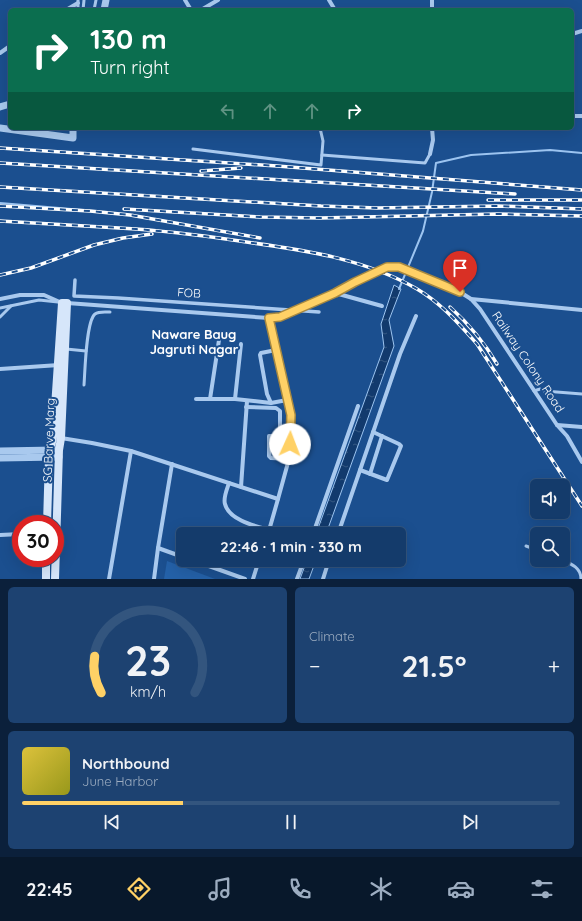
<!DOCTYPE html>
<html lang="en">
<head>
<meta charset="utf-8">
<style>
  :root { --surface:#143b6b; --page:#1d4271; --text:#f1f3f6; --muted:#9dadc1; --line:#33557e; --accent:#ffd166 }
  body { margin:0; font-family:Quicksand,sans-serif; background:var(--page); color:var(--text); height:100vh; display:flex; flex-direction:column; font-size:15px; white-space:nowrap }
  * { box-sizing:border-box; margin:0 }
  p { font-size:13px; color:var(--muted) }
  .icon { flex:none; width:22px; height:22px; fill:none; stroke:currentColor; stroke-width:2; stroke-linecap:round; stroke-linejoin:round }
  .map { position:relative; height:579px; overflow:hidden }
  .side { display:flex; flex-direction:column; gap:8px; padding:8px; background:#0b203b; flex:1 }
  .side>* { flex:none }
  .banner { position:absolute; left:8px; top:8px; width:566px; height:122px; border-radius:6px; box-shadow:0 4px 16px #0002,0 0 0 1px var(--line); background:#0b6e4f; color:#fff; overflow:hidden }
  .tools { position:absolute; left:530px; top:479px; display:grid; gap:8px }
  .tools a { display:grid; place-items:center; width:40px; height:40px; border-radius:6px; background:var(--surface); box-shadow:0 4px 16px #0002,0 0 0 1px var(--line); font-size:20px }
  .speed { position:absolute; left:12px; top:515px; display:flex; gap:8px; font-size:20px; font-weight:700; text-align:center }
  .speed>* { display:grid; place-content:center; width:52px; height:52px; border-radius:50%; background:var(--surface); box-shadow:0 4px 16px #0002,0 0 0 1px var(--line); line-height:1 }
  .speed .limit { border:6px solid #d22; background:#fff; color:#111 }
  .pin { position:absolute; display:grid; place-items:center; width:34px; height:34px; color:#fff; margin:-41px -17px; border-radius:50% 50% 50% 0; rotate:-45deg; box-shadow:0 0 4px #0007 }
  .pin .icon { rotate:45deg }
  .me { position:absolute; width:44px; margin:-22px; rotate:2deg; stroke-linejoin:round; filter:drop-shadow(0 0 3px #0008) }
  .turn { display:flex; align-items:center; gap:14px; height:84px; padding:0 16px; font-size:18px }
  .turn .icon { width:52px; height:52px; stroke-width:2.5 }
  .turn b { display:block; font-size:28px; line-height:34px }
  .lanes { display:flex; align-items:center; height:38px; padding:0 16px; background:#0003; justify-content:center; gap:20px; direction:ltr }
  .lanes .off { opacity:.35 }
  .big { font-size:30px; font-weight:700; line-height:1.1 }
  .side .card { flex:1; display:flex; flex-direction:column; justify-content:center; gap:6px; min-width:0; padding:0 14px; border-radius:6px; background:var(--page) }
  .side .dial { align-items:center; gap:0 }
  .dial svg { height:104px; overflow:visible; fill:none; stroke:var(--line); stroke-width:7; stroke-linecap:round; text-anchor:middle }
  .dial text { fill:var(--text); stroke:none }
  .song { display:flex; align-items:center; gap:12px }
  .cover { width:48px; height:48px; border-radius:6px; background:linear-gradient(135deg,hsl(50 70% 55%),hsl(60 70% 35%)) }
  .played { height:4px; border-radius:2px; background:linear-gradient(90deg,var(--accent) 30%,var(--line) 30%) }
  .keys { display:flex; justify-content:space-around; direction:ltr }
  .heat { display:flex; justify-content:space-between; align-items:center; font-size:22px; direction:ltr }
  .side .tiles { flex:1; display:grid; gap:8px; grid-template-columns:1fr 1fr }
  .card:last-child { grid-column:span 2 }
  .trip { position:absolute; left:176px; top:527px; width:230px; height:40px; border-radius:6px; background:var(--surface); box-shadow:0 4px 16px #0002,0 0 0 1px var(--line); font-weight:700; line-height:40px; text-align:center }
  .menu { display:flex; height:64px; justify-content:space-around; align-items:center; background:#08182b; color:var(--muted) }
  .menu .icon { width:28px; height:28px }
  .menu .on { color:var(--accent) }
  .menu b { font-size:18px; color:var(--text) }
  .map>svg:first-child { display:block }
</style>
</head>
<body>
<div class="map">
<svg width="582" height="579" viewBox="0 0 582 579">
  <defs>
    <pattern id="water-ripples" width="26" height="14" patternUnits="userSpaceOnUse"><rect width="26" height="14" fill="#123a6d"/><path d="M2 4q2-2 4 0t4 0M15 11q2-2 4 0t4 0" fill="none" stroke="#365883"/></pattern>
  </defs>
  <rect width="100%" height="100%" fill="#1b4f8f"/>
  <polygon fill="#2461a8" points="167,561 215,579 164,579"/>
  <g fill="url(#water-ripples)" stroke="#9cc4f0">
    <polygon points="394,285 401,289 389,320 394,346 326,534 316,534 384,347 381,324"/>
    <polygon points="307,560 316,560 309,579 300,579"/>
  </g>
  <g fill="none" stroke-linecap="round" stroke-linejoin="round">
    <g stroke="#9cc4f0" stroke-width="2">
      <polyline points="0,203 83,210"/>
      <polyline points="399,289 423,231 432,192 436,163 471,155 550,150 582,153"/>
    </g>
    <g stroke="#a9c9ee" stroke-width="3">
      <polyline points="78,0 78,10"/>
      <polyline points="83,10 84,0"/>
      <polyline points="94,10 96,0"/>
      <polyline points="193,149 321,165 323,141 320,128"/>
      <polyline points="322,155 425,163 430,154"/>
      <polyline points="0,308 39,300 58,302"/>
      <polyline points="0,317 11,306"/>
      <polyline points="66,349 86,351"/>
      <path d="M84,385C85,372 86,321 95,314C99,311 105,312 110,312"/>
      <polyline points="534,391 540,389 544,391 582,394"/>
      <polyline points="526,546 537,550"/>
      <path d="M562,560C572,564 581,568 581,579"/>
    </g>
    <polyline stroke="#a9c9ee" stroke-width="3.5" points="75,280 74,296 118,298 319,312"/>
    <g stroke="#a9c9ee" stroke-width="4">
      <polyline points="185,0 191,10"/>
      <polyline points="329,0 335,10"/>
      <polyline points="66,10 78,3"/>
      <polyline points="201,10 218,0"/>
      <polyline points="432,10 432,0"/>
      <polyline points="572,34 582,31"/>
      <polyline points="0,53 10,46"/>
      <polyline points="572,116 582,116"/>
      <polyline points="430,154 433,140 432,128"/>
      <polyline points="335,293 382,306"/>
      <polyline points="0,299 20,295 44,295 62,303"/>
      <polyline points="471,299 582,310"/>
      <path d="M67,303L269,318C289,316 316,302 335,293C353,284 377,265 399,267L460,292L471,299L480,309L557,425L567,436L582,462"/>
      <polyline points="0,369 59,365"/>
      <polyline points="196,399 235,399 271,403 287,400"/>
      <polyline points="210,399 219,340"/>
      <polyline points="235,399 241,344"/>
      <polyline points="271,403 267,394 260,355 261,353 276,350"/>
      <polyline points="246,407 276,408 280,411 280,458"/>
      <polyline points="557,425 582,427"/>
      <polyline points="281,436 269,436 269,456 271,458 289,459"/>
      <polyline points="61,438 92,443 131,451 278,499"/>
      <polyline points="360,470 387,480 401,446 399,444 373,432"/>
      <polyline points="370,474 382,436"/>
      <path d="M229,483C227,489 223,498 225,504C229,520 255,526 269,530"/>
      <polyline points="241,487 247,401"/>
      <polyline points="268,534 278,499 289,459 291,415 269,318"/>
      <polyline points="313,534 358,406"/>
      <polyline points="338,534 400,354 416,316"/>
      <polyline points="0,535 21,534"/>
      <polyline points="158,548 183,557"/>
      <polyline points="192,560 245,579"/>
      <polyline points="109,579 131,451"/>
      <polyline points="154,579 158,548 172,464"/>
      <polyline points="253,579 259,560"/>
      <polyline points="297,579 304,560"/>
      <polyline points="323,579 329,560"/>
    </g>
    <g stroke="#a9c9ee" stroke-width="7">
      <polyline points="104,10 106,0"/>
      <polyline points="0,107 10,104"/>
      <polyline points="0,128 73,138 73,128"/>
      <polyline points="0,451 56,450"/>
      <polyline points="0,458 59,457"/>
    </g>
    <g stroke="#d6e6fa" stroke-width="8">
      <polyline points="47,524 49,457 53,437 62,303 67,303 61,438 59,450 55,579"/>
      <polyline points="46,579 46,558"/>
    </g>
    <defs>
      <g id="rail">
        <polyline points="0,148 277,166 582,190"/>
        <polyline points="0,163 515,194"/>
        <polyline points="201,171 241,168"/>
        <polyline points="0,187 321,206 377,208 498,206 582,209"/>
        <polyline points="488,200 582,200"/>
        <polyline points="0,206 90,211 130,215 260,238"/>
        <polyline points="124,209 260,217 320,218 497,214 582,216"/>
        <path d="M0,221C45,224 91,226 136,229C175,232 214,237 253,243C310,251 367,260 417,289C441,303 459,324 477,344L582,506"/>
        <polyline points="0,275 31,268 94,245 123,238 152,234"/>
        <path d="M450,307C469,324 484,342 497,364"/>
      </g>
    </defs>
    <use href="#rail" stroke="#fff" stroke-width="3.5"/>
    <use href="#rail" stroke="#1b4f8f" stroke-width="2" stroke-dasharray="6" stroke-linecap="butt"/>
  </g>
  <g fill="none" stroke-linecap="round" stroke-linejoin="round">
    <defs>
      <polyline id="route" points="290,444 291,415 269,318 280,317 335,293 355,282 387,267 399,267 460,292"/>
    </defs>
    <use href="#route" stroke="#a68842" stroke-width="10"/>
    <use href="#route" stroke="#ffd166" stroke-width="7"/>
  </g>
  <g text-anchor="middle" stroke-width="4" stroke-linejoin="round" paint-order="stroke">
    <g font-size="12" fill="#fff" stroke="#1b4f8f">
      <text transform="translate(189 293) rotate(4)" y="4">FOB</text>
      <text transform="translate(528 362) rotate(56)" y="4">Railway Colony Road</text>
      <text transform="translate(49 440) rotate(-88)" y="4">SG Barve Marg</text>
    </g>
    <g font-size="13" font-weight="bold" fill="#fff" stroke="#1b4f8f">
      <text x="194" y="339">Naware Baug<tspan x="194" dy="15">Jagruti Nagar</tspan></text>
    </g>
  </g>
</svg>
<div class="tools">
<a><svg class="icon" aria-label="sound" viewBox="0 0 24 24"><path d="M4 9h4l5-4v14l-5-4H4zM17 9q2 3 0 6"/></svg></a>
<a><svg class="icon" aria-label="search" viewBox="0 0 24 24"><circle cx="10" cy="10" r="6"/><path d="M15 15l6 6"/></svg></a>
</div>
<div class="speed"><div class="limit">30</div></div>
<div class="pin" style="left:460px;top:292px;background:#d93025"><svg class="icon" aria-label="arrive" viewBox="0 0 24 24"><path d="M6 21V4h12l-3 4 3 4H6"/></svg></div>
<svg class="me" style="left:290px;top:444px" viewBox="-20 -20 40 40"><circle r="19" fill="#fff"/><path d="M0-13L10 11 0 6-10 11z" fill="#ffd166"/></svg>
<div class="trip">22:46 · 1 min · 330 m</div>
<div class="banner">
<div class="turn"><svg class="icon" aria-label="right" viewBox="0 0 24 24"><path d="M7 20v-9h11M14 6l5 5-5 5"/></svg><div><b>130 m</b>Turn right</div></div>
<div class="lanes"><svg class="icon off" aria-label="left" viewBox="0 0 24 24"><path d="M17 20v-9H6M10 6l-5 5 5 5"/></svg><svg class="icon off" aria-label="ahead" viewBox="0 0 24 24"><path d="M12 20V5M6 11l6-6 6 6"/></svg><svg class="icon off" aria-label="ahead" viewBox="0 0 24 24"><path d="M12 20V5M6 11l6-6 6 6"/></svg><svg class="icon" aria-label="right" viewBox="0 0 24 24"><path d="M7 20v-9h11M14 6l5 5-5 5"/></svg></div>
</div>
</div>
<section class="side">
<div class="tiles">
<div class="card dial"><svg viewBox="0 0 100 80">
<path d="M14 69A42 42 0 1 1 86 69"/>
<path d="M14 69A42 42 0 0 1 9 41" stroke="#ffd166"/>
<text x="50" y="56" font-size="32" font-weight="700">23</text>
<text x="50" y="72" font-size="11">km/h</text>
</svg></div>
<div class="card"><p>Climate</p>
<div class="heat"><a>−</a><b class="big">21.5°</b><a>+</a></div>
</div>
<div class="card">
<div class="song"><i class="cover"></i><div><b>Northbound</b><p>June Harbor</p></div></div>
<div class="played"></div>
<div class="keys"><svg class="icon" aria-label="previous" viewBox="0 0 24 24"><path d="M18 5L8 12l10 7zM5 5v14"/></svg><svg class="icon" aria-label="pause" viewBox="0 0 24 24"><path d="M8 5v14M16 5v14"/></svg><svg class="icon" aria-label="next" viewBox="0 0 24 24"><path d="M6 5l10 7-10 7zM19 5v14"/></svg></div>
</div>
</div>
</section>
<nav class="menu">
<b>22:45</b>
<svg class="icon on" aria-label="directions" viewBox="0 0 24 24"><path d="M12 3l9 9-9 9-9-9zM9 14v-3h6M13 9l2 2-2 2"/></svg>
<svg class="icon" aria-label="music" viewBox="0 0 24 24"><path d="M9 18V5l10-2v13"/><circle cx="6" cy="18" r="3"/><circle cx="16" cy="16" r="3"/></svg>
<svg class="icon" aria-label="phone" viewBox="0 0 24 24"><path d="M5 4h4l2 5-3 2q2 4 5 5l2-3 5 2v4C11 20 4 13 5 4z"/></svg>
<svg class="icon" aria-label="climate" viewBox="0 0 24 24"><path d="M12 3v18M4 7l16 10M4 17L20 7"/></svg>
<svg class="icon" aria-label="car" viewBox="0 0 24 24"><path d="M5 17H2v-5l4-1 3-4h7l3 4 3 1v5h-3M9 17h6M6 11h13"/><circle cx="7" cy="17" r="2"/><circle cx="17" cy="17" r="2"/></svg>
<svg class="icon" aria-label="filters" viewBox="0 0 24 24"><path d="M4 7h16M4 17h16"/><circle cx="9" cy="7" r="2"/><circle cx="15" cy="17" r="2"/></svg>
</nav>
</body>
</html>
